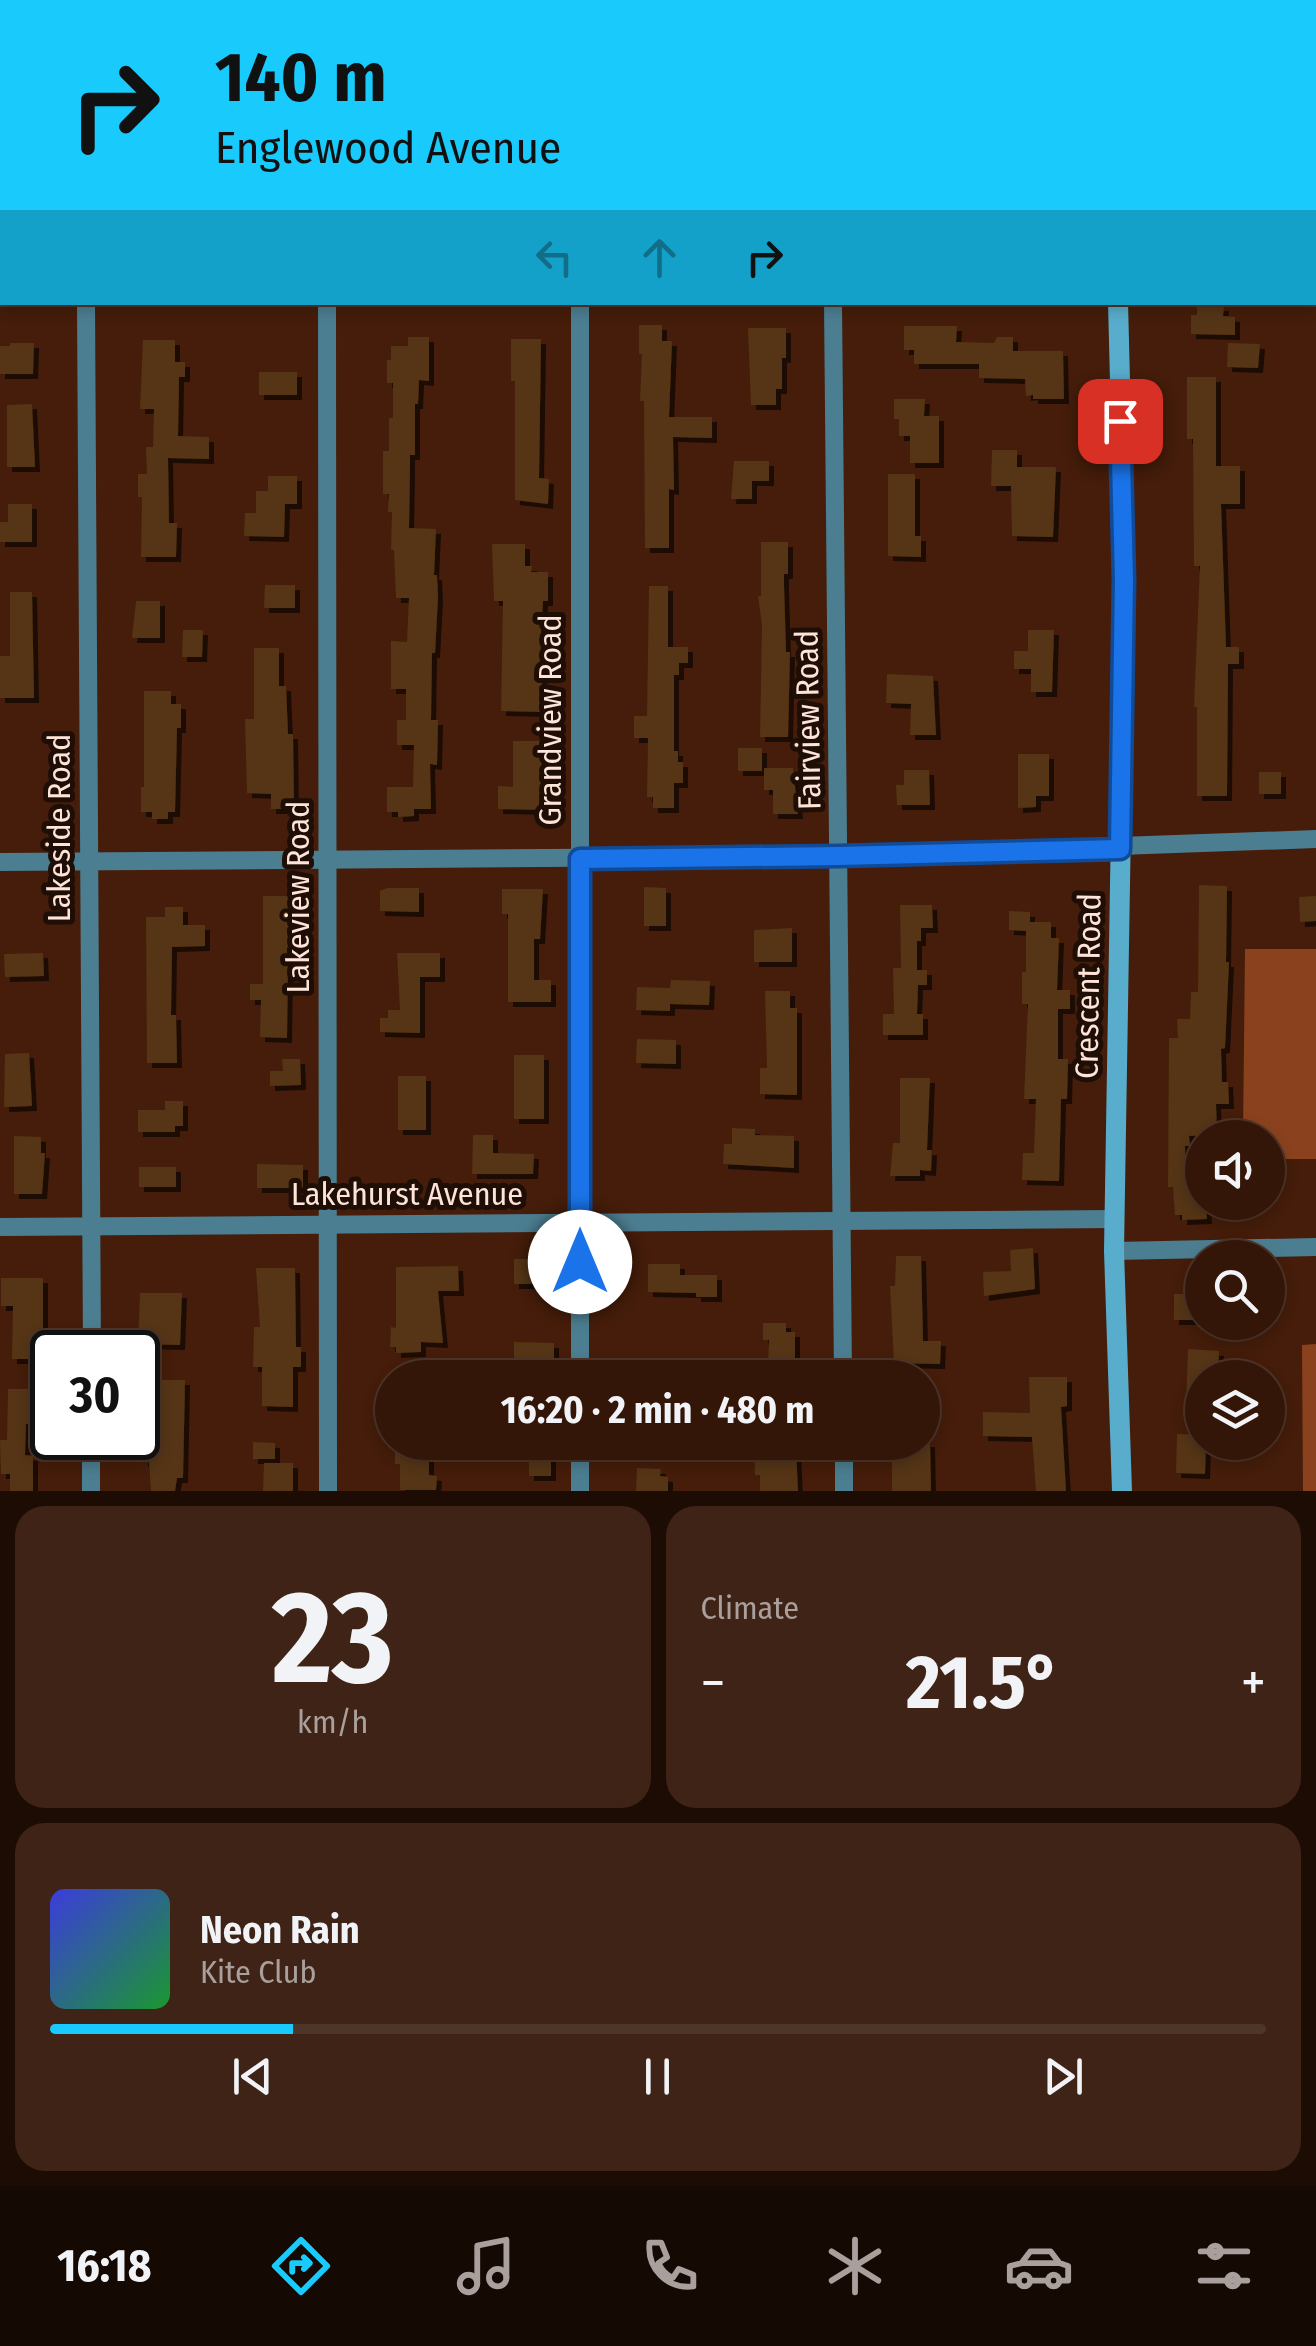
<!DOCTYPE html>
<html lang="en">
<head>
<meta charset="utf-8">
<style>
  :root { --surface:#341608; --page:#3f2316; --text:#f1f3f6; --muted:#a99f9c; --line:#4e3529; --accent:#19cafc }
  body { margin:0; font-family:"Fira Sans Condensed",sans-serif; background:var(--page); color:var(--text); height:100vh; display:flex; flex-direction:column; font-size:38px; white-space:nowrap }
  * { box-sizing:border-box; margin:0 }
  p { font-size:32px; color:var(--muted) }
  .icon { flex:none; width:55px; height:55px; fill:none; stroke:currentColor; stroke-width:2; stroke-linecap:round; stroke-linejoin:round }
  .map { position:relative; height:1491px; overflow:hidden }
  .side { display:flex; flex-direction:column; gap:15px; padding:15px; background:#1d0c04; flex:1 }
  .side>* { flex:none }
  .top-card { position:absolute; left:0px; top:0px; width:1318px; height:305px; box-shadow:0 5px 15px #0003,0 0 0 2px var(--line); background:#19cafc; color:#111; overflow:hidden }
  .controls { position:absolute; left:1185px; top:1120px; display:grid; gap:20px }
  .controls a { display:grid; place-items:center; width:100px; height:100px; border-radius:50%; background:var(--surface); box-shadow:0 5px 15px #0003,0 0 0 2px var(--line); font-size:50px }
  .speed { position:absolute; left:30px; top:1330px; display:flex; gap:20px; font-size:50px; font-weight:700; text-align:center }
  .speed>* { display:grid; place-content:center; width:130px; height:130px; border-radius:50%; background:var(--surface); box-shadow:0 5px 15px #0003,0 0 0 2px var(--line); line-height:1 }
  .speed .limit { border:5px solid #111; border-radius:15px; background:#fff; color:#111 }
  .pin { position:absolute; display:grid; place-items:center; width:85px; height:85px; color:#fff; margin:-42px; border-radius:20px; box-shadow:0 5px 15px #0006 }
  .me { position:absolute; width:110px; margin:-55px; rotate:0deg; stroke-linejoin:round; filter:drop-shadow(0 0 8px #0008) }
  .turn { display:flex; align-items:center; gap:35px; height:210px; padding:0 50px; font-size:45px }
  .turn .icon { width:130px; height:130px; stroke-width:2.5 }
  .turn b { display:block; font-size:70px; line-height:85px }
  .lanes { display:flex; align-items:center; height:95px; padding:0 50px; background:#0003; justify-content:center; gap:50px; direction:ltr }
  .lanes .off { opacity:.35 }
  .big { font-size:75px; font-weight:700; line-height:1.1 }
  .side .card { flex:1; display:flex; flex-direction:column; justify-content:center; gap:15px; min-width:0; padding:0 35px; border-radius:30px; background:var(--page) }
  .side .dial { align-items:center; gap:0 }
  .dial b { font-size:130px; line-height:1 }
  .song { display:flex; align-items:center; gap:30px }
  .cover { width:120px; height:120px; border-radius:15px; background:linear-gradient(135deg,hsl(240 70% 55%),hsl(130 70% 35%)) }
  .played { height:10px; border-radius:5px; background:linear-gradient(90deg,var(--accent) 20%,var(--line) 20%) }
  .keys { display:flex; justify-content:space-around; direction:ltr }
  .heat { display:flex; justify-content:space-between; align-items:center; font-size:55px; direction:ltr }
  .side .tiles { flex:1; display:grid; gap:15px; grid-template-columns:1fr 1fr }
  .card:last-child { grid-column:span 2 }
  .trip { position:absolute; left:375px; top:1360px; width:565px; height:100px; border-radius:50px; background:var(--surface); box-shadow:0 5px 15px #0003,0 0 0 2px var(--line); font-weight:700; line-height:100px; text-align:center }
  .menu { display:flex; height:160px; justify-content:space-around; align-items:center; background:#150903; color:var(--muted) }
  .menu .icon { width:70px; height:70px }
  .menu .current { color:var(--accent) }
  .menu b { font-size:45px; color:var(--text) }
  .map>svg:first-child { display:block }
</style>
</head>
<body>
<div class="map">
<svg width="1316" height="1491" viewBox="0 0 1316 1491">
  <defs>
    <filter id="shadow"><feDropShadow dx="5" dy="5" stdDeviation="0" flood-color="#0009"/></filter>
  </defs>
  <rect width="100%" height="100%" fill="#451d0a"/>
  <g fill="#8a421e">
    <polygon points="1245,949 1316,949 1316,1159 1268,1159 1268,1138 1243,1137"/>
    <polygon points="1316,1344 1316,1491 1303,1491 1302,1345"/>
  </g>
  <g fill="#553512" filter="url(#shadow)">
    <polygon points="1197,306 1224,306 1223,316 1235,317 1235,335 1191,334 1191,315 1197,315"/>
    <polygon points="639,325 662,325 662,341 672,341 669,417 712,417 712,438 673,437 674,490 669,489 669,548 645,548 644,401 640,401 642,354 639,354"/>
    <polygon points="904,326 957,326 956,342 994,343 997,337 1013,337 1013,351 1063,351 1064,399 1033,399 1033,395 1026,396 1025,379 979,378 979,364 914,364 914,350 904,350"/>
    <polygon points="748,328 786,328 786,358 782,358 782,389 776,389 776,405 751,405"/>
    <polygon points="408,337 429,337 429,381 419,380 418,404 415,404 415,455 410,455 410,467 409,528 436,529 434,575 437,575 438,597 435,653 432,653 431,720 438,720 437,765 430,764 431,809 414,809 414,816 398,817 398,812 387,812 387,787 413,787 414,745 397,745 397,720 406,720 406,689 391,689 391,641 407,642 409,598 396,598 394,550 391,550 392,512 388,512 389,494 383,494 383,451 389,451 389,418 393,418 393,383 387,383 387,360 391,360 391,346 408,346"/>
    <polygon points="511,339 541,339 539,478 549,479 548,504 515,500 515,381 511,381"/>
    <polygon points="143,340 175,340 175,362 185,362 185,377 179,377 178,436 209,437 209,459 168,458 169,523 177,523 176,557 141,557 142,497 138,497 138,474 147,474 146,447 153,447 154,409 140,409"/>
    <polygon points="10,343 34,343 33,374 0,374 0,346 10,346"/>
    <polygon points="1228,343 1260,344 1258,368 1227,367"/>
    <rect x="259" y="372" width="38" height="23"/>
    <polygon points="1187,377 1216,377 1216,466 1240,466 1240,504 1221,504 1226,647 1239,647 1239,664 1228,664 1227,796 1197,796 1197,707 1194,707 1200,566 1194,566 1193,439 1187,439"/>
    <polygon points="894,399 925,399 924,416 939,416 939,463 910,463 910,436 899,436 899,419 894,419"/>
    <polygon points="32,404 35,467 7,467 7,405"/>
    <polygon points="992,450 1017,450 1017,467 1056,467 1053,537 1012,536 1011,486 991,486"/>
    <polygon points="734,461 769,461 769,481 752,481 752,499 731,499"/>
    <polygon points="888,474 915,474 915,536 921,536 921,557 888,556"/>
    <polygon points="268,476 297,476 297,504 285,504 284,537 244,536 245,513 256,513 256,491 268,491"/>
    <polygon points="8,504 32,504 32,542 0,542 0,522 8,522"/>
    <polygon points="761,542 788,542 788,574 784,574 784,586 786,652 790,652 788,737 760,737 762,625 758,596 761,596"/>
    <polygon points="492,544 525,544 525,566 532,566 531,572 548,572 548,601 543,601 541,634 543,712 501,711 503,601 494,601"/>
    <polygon points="265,585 295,585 295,608 264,608"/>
    <polygon points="649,586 668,586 668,647 688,647 688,663 679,663 679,675 674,675 674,751 678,751 678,762 683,762 683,783 674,783 674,808 653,808 653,797 647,797 648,738 634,738 634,716 647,716"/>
    <polygon points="10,592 32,592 34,698 0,698 0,656 10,656"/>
    <polygon points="136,601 160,601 160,638 132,638"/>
    <polygon points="183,630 203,630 202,657 182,657"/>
    <polygon points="1028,630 1054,630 1052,692 1031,692 1031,669 1014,669 1014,651 1028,651"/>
    <polygon points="254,648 279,648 279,686 286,686 288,734 293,734 294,809 271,809 271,794 247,793 245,719 254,719"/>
    <polygon points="887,674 933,676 936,735 910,735 911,704 886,703"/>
    <polygon points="144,691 171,691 171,704 181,704 181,728 177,728 175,812 168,812 168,819 152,819 152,812 141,812 141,787 144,787"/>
    <polygon points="513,741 541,741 544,810 498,809 498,786 513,787"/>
    <rect x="738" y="748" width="24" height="23"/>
    <polygon points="1018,754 1049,754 1049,796 1036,796 1036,807 1018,808"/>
    <polygon points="764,768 793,768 798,814 773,814 773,790 764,790"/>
    <polygon points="904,770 929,770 930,805 897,805 896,785 904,785"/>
    <rect x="1259" y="772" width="22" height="22"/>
    <polygon points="1199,885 1227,886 1226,962 1229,962 1225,1048 1221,1049 1222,1082 1228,1082 1229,1104 1216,1104 1217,1135 1189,1136 1190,1146 1185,1146 1186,1182 1202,1182 1202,1202 1206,1202 1207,1219 1182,1220 1182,1215 1175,1215 1173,1187 1168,1187 1169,1038 1178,1038 1177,1019 1190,1019 1191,992 1198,992"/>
    <polygon points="644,887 666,888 666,926 644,926"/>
    <polygon points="387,888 419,888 419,912 380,911 380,891"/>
    <polygon points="502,889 543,889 540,939 534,939 534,980 551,980 551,1002 508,1002 508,914 502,914"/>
    <polygon points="263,896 292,896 293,965 288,964 287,1038 260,1037 261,1000 250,1000 250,984 263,984"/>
    <polygon points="1316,896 1316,921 1300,922 1299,897"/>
    <polygon points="900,905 932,905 933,928 921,928 921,941 917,941 917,970 927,970 927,985 918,985 917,1014 923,1014 923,1035 883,1035 883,1014 894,1014 893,968 901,968"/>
    <polygon points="165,907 183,907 183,925 205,925 205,946 172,947 171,1015 176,1015 177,1063 147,1063 146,917 165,917"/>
    <polygon points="1009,911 1030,912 1030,922 1051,922 1051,938 1059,938 1057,990 1070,990 1070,1009 1058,1009 1058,1059 1068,1059 1067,1099 1061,1099 1059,1181 1022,1180 1023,1153 1034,1153 1036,1099 1024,1099 1028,1004 1022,1004 1022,972 1026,972 1026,931 1009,930"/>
    <polygon points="792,928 792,962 754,962 754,930"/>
    <polygon points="43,953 44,976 5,977 4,954"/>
    <polygon points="397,953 440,953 440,977 420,977 420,1033 380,1032 380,1018 388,1018 388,1010 400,1010"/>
    <polygon points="671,980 710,981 709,1005 670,1004 670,1011 636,1010 637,987 670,988"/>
    <polygon points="765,991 790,991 790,1008 797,1008 797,1095 760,1094 760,1068 767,1068"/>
    <polygon points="637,1039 676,1040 676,1064 636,1063"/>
    <polygon points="29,1053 32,1106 4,1107 5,1054"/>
    <rect x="514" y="1055" width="30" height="64"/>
    <polygon points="282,1059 300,1059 301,1085 270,1086 270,1071 283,1071"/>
    <rect x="398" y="1076" width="28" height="54"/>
    <polygon points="900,1078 930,1078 927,1150 932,1150 931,1171 920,1170 920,1176 890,1176 893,1143 900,1143"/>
    <polygon points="165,1101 183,1101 183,1126 175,1126 175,1132 138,1132 138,1110 165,1110"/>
    <polygon points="732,1128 755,1129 755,1135 794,1136 794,1168 723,1164 724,1144 732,1144"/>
    <polygon points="473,1135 493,1135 493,1153 534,1154 533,1174 472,1174"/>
    <polygon points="14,1136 41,1137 41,1153 45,1153 42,1194 14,1194"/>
    <polygon points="257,1164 303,1165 303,1188 257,1188"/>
    <rect x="139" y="1167" width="37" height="20"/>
    <polygon points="1033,1248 1035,1289 984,1296 983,1272 1011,1271 1010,1250"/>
    <polygon points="896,1256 921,1256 923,1341 941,1341 940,1364 894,1363 890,1286 895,1286"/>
    <rect x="514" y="1259" width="36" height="25"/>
    <polygon points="648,1264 680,1264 680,1275 717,1275 717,1297 696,1297 696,1293 648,1292"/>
    <polygon points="458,1266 459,1291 438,1291 443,1343 421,1342 421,1352 396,1353 396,1347 390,1347 391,1327 396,1328 396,1267"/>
    <polygon points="256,1268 295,1268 296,1347 301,1347 301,1367 293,1367 293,1407 262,1406 262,1367 253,1367 254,1327 260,1327"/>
    <polygon points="1,1278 43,1278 43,1331 51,1331 51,1359 12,1359 13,1306 1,1306"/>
    <polygon points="140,1293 182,1293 180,1345 138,1344"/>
    <rect x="1174" y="1294" width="28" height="26"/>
    <polygon points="763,1323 786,1323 786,1332 795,1332 795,1366 768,1365 769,1340 763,1340"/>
    <polygon points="514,1342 554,1343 554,1369 514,1369"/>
    <polygon points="1188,1349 1219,1351 1218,1378 1202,1378 1202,1404 1186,1404"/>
    <polygon points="1029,1377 1067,1377 1067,1406 1061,1407 1066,1491 1036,1491 1032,1437 983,1436 983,1412 1030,1413"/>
    <polygon points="149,1380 185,1380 183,1478 177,1478 175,1491 151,1491 149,1462 143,1462 143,1443 149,1443"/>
    <polygon points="8,1389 33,1389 32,1424 26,1424 25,1455 33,1456 33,1491 10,1491 10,1474 1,1474 0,1440 7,1440"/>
    <polygon points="1177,1434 1202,1435 1202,1442 1206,1442 1205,1474 1176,1473"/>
    <polygon points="253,1442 275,1443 275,1459 253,1459"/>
    <polygon points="395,1442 429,1442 429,1475 437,1476 436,1490 400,1490 400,1464 395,1464"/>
    <rect x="529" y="1442" width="22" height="34"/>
    <polygon points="754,1442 784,1442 784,1449 796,1449 798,1491 760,1491 760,1475 755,1475"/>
    <polygon points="892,1442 930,1442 931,1491 892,1491"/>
    <polygon points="264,1463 293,1463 293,1491 263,1491"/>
    <polygon points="637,1468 661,1469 660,1476 668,1477 668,1491 636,1491"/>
  </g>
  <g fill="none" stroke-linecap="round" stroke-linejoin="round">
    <g stroke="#4c7e91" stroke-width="18">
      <polyline points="83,0 83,2"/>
      <polyline points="326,0 326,2"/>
      <polyline points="831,0 831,2"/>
      <polyline points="580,2 580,0"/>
      <polyline points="0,296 2,296"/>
      <polyline points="86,302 92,1352"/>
      <polyline points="327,302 328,1491"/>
      <polyline points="580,302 580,1378"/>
      <polyline points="833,302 843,1378"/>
      <polyline points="0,862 839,856 1316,839"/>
      <polyline points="0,1227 1115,1219"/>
      <polyline points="1114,1251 1316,1247"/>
      <polyline points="844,1442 844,1491"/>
      <polyline points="91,1491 91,1438"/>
      <polyline points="580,1491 580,1442"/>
    </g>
    <g stroke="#59adcc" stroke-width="20">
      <polyline points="1113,0 1113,2"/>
      <polyline points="1118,302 1125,579 1114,1251 1122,1491"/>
    </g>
  </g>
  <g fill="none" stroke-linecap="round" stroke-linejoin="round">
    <defs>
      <polyline id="route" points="580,1262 580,859 839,856 1120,849 1124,579 1120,421"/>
    </defs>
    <use href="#route" stroke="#114b97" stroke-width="25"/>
    <use href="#route" stroke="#1a73e8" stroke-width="18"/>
  </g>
  <g text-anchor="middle" stroke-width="10" stroke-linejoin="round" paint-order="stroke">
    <g font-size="32" fill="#fee4d8" stroke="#1f0e06">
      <text transform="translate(550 720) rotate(-90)" y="11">Grandview Road</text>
      <text transform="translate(808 720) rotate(-91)" y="11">Fairview Road</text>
      <text transform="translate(59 828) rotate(-90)" y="11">Lakeside Road</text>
      <text transform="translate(298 897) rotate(-90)" y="11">Lakeview Road</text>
      <text transform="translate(1088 986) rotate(-89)" y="11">Crescent Road</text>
      <text x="407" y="1205">Lakehurst Avenue</text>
    </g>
  </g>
</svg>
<div class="controls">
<a><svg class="icon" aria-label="sound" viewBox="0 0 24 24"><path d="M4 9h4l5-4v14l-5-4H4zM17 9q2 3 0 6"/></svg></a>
<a><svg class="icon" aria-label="search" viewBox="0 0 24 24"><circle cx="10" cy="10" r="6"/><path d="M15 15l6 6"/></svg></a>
<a><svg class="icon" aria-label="layers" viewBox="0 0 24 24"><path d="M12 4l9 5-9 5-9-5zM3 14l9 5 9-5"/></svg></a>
</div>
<div class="speed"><div class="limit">30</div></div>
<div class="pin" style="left:1120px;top:421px;background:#d93025"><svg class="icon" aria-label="arrive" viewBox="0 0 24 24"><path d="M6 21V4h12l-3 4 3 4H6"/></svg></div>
<svg class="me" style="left:580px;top:1262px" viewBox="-20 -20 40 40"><circle r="19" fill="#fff"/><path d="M0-13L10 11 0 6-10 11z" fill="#1a73e8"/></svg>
<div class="trip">16:20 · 2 min · 480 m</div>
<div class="top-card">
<div class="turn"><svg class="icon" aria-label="right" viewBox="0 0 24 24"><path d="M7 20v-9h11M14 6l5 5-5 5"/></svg><div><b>140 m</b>Englewood Avenue</div></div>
<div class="lanes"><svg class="icon off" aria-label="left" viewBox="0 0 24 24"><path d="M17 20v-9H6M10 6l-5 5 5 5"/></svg><svg class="icon off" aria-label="ahead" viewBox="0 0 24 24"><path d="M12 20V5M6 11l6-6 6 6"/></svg><svg class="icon" aria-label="right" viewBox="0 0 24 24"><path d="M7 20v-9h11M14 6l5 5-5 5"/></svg></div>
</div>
</div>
<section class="side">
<div class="tiles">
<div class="card dial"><b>23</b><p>km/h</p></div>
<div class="card"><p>Climate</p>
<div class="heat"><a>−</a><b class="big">21.5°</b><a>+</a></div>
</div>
<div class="card">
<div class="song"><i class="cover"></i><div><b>Neon Rain</b><p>Kite Club</p></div></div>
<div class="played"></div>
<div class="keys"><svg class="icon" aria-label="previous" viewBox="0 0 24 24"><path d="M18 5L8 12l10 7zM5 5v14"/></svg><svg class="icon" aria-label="pause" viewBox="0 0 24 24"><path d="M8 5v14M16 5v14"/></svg><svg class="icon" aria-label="next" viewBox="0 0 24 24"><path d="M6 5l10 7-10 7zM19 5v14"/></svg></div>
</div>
</div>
</section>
<nav class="menu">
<b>16:18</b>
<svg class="icon current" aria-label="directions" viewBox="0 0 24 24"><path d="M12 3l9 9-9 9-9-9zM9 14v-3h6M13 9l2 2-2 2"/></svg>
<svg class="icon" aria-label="music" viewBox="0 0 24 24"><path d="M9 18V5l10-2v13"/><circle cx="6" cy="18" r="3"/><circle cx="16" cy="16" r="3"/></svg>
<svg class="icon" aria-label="phone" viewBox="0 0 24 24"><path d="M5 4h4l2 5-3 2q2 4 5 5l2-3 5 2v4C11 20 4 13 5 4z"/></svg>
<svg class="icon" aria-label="climate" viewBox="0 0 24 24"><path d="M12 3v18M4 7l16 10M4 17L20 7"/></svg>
<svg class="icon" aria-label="car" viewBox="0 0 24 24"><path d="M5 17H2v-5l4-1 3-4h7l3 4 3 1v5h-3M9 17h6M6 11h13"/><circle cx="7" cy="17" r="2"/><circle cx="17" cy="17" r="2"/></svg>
<svg class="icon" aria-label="filters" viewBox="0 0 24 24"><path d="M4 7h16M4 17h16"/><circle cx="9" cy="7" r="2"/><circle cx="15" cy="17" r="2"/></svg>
</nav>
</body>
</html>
